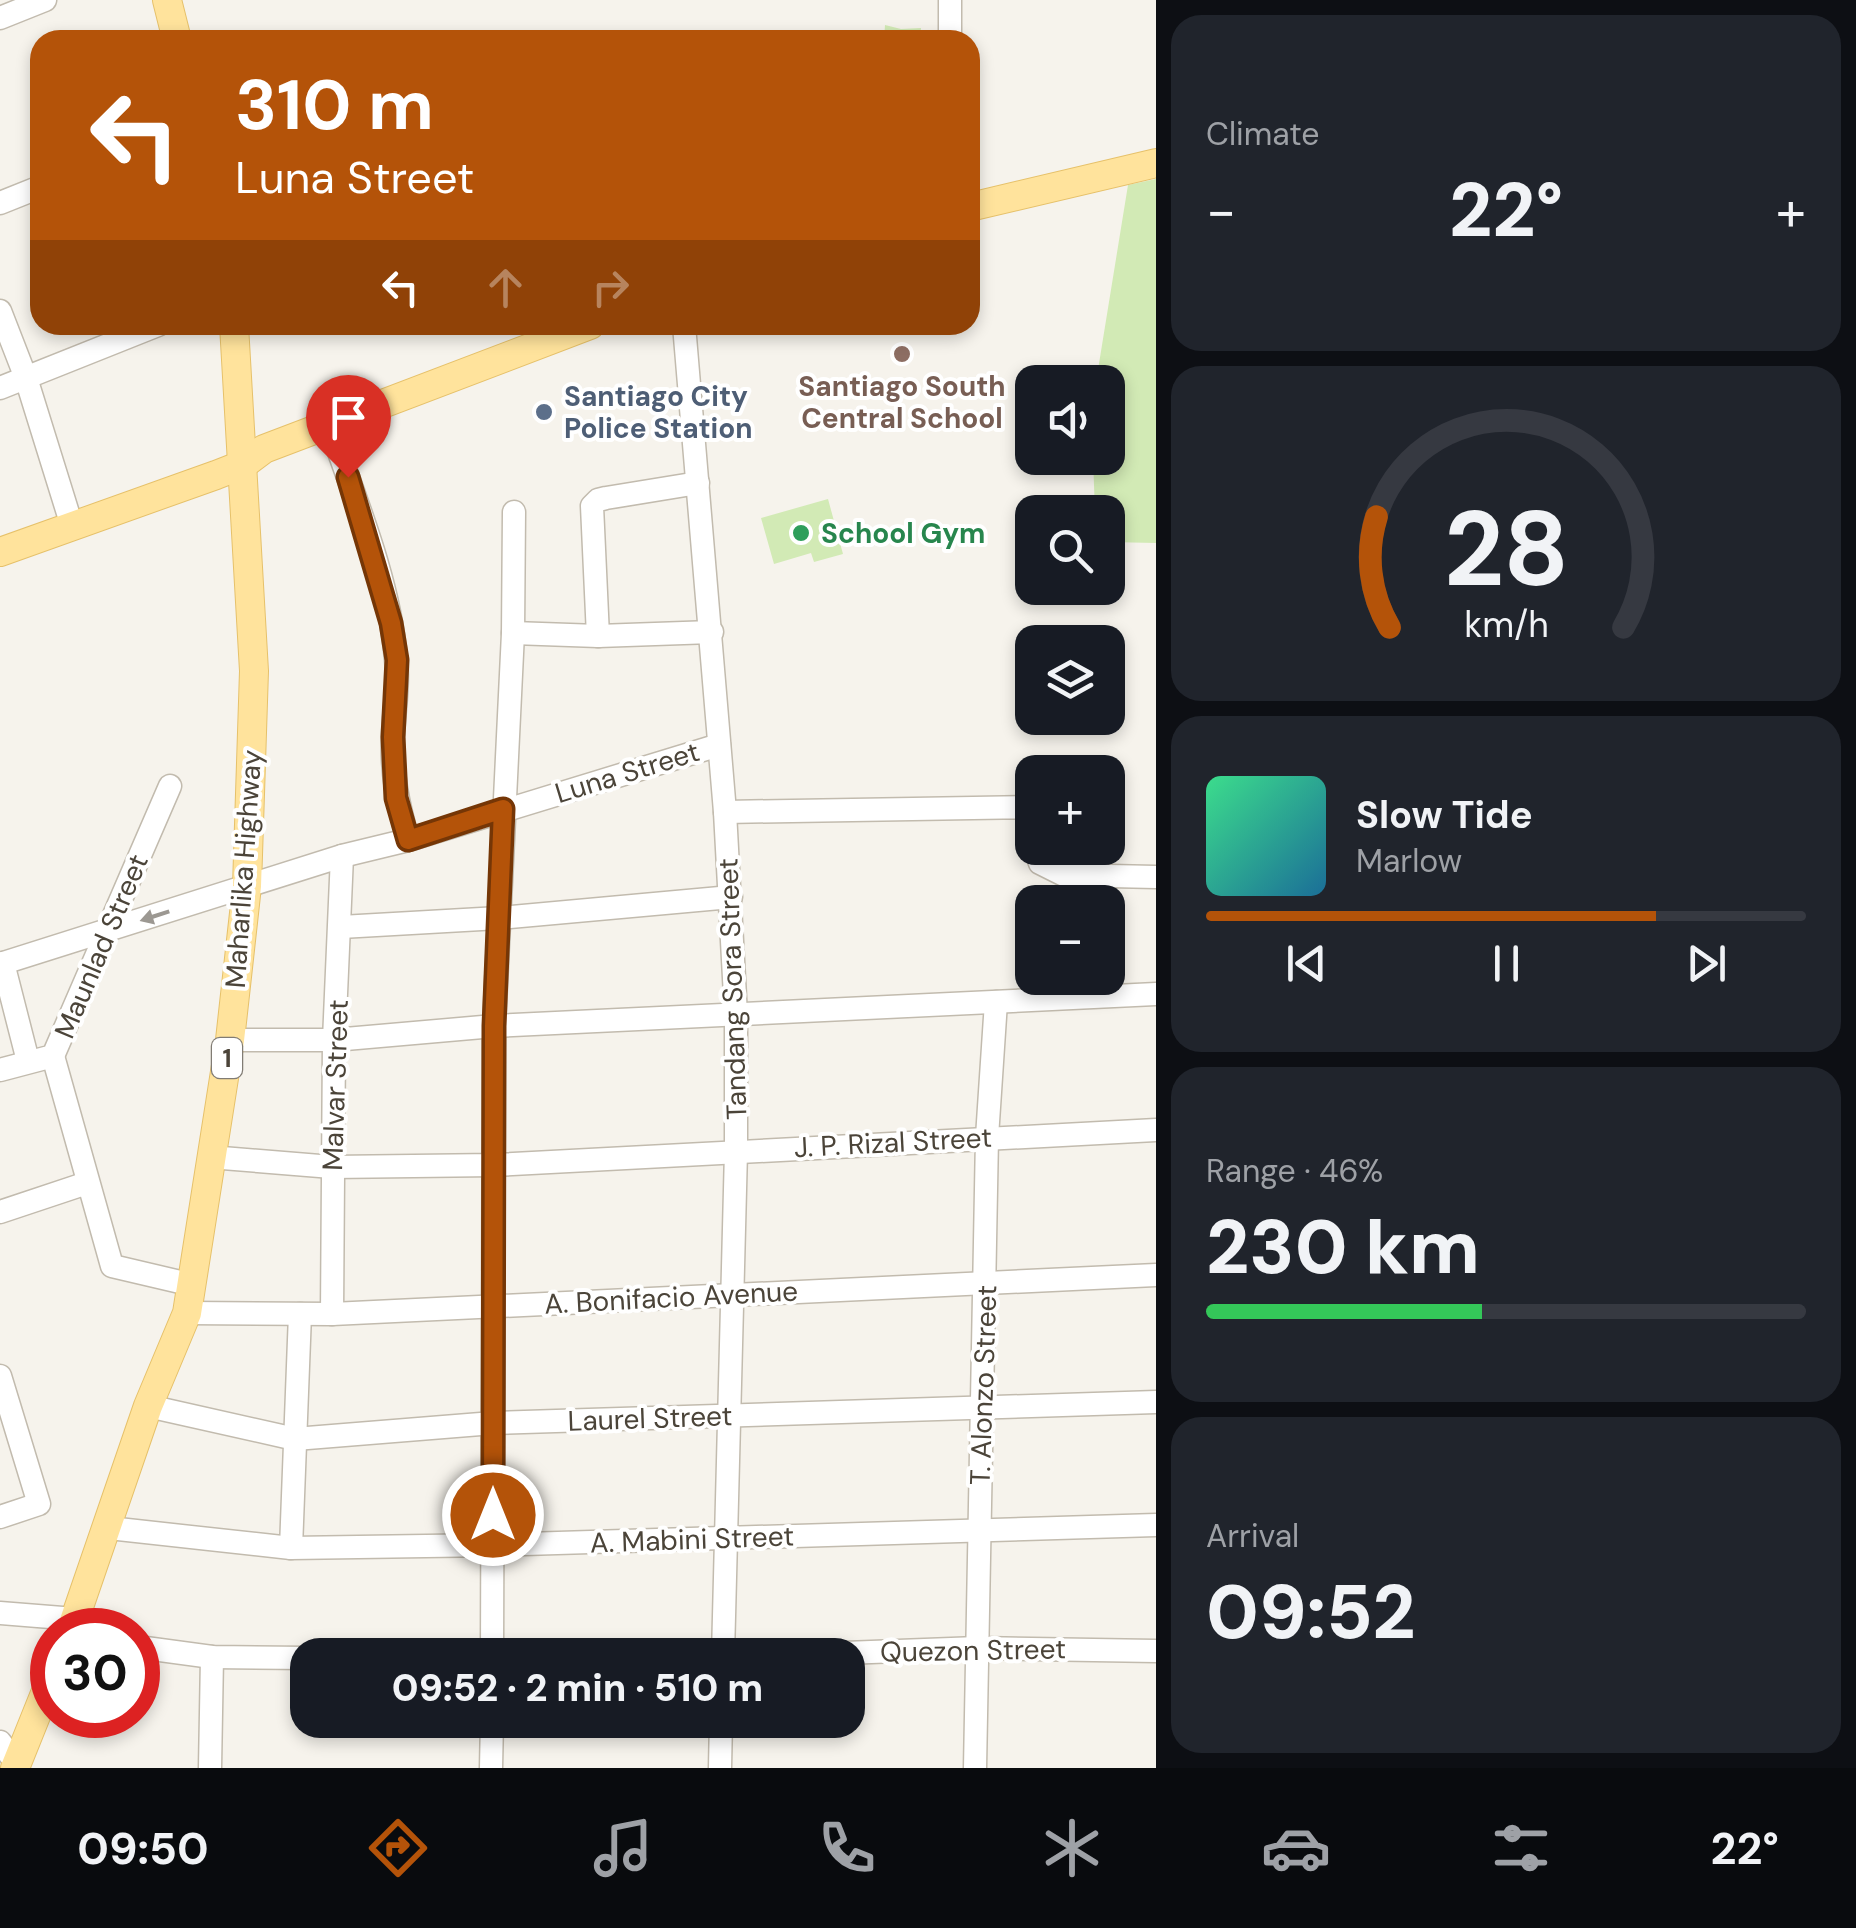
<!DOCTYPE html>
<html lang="en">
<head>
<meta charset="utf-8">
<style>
  :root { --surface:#171b24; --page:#20242c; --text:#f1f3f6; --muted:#9ea1a6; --line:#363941; --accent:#b45309 }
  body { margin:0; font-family:"DM Sans",sans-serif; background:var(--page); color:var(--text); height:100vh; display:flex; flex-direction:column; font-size:38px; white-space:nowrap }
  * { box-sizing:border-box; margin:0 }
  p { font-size:32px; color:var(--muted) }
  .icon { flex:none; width:55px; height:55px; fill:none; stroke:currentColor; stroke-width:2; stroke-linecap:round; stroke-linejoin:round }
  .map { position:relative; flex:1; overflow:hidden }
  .side { display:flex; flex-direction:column; gap:15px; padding:15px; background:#0d0f14; width:700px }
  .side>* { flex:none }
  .hud { position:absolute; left:30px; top:30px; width:950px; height:305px; border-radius:30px; box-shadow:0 5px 15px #0003; background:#b45309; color:#fff; overflow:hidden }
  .buttons { position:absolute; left:1015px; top:365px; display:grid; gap:20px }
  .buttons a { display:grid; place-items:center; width:110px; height:110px; border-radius:20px; background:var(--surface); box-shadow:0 5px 15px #0003; font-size:50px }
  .speed { position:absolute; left:30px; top:1608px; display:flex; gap:20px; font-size:50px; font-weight:700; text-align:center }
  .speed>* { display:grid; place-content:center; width:130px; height:130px; border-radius:50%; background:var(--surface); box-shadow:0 5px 15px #0003; line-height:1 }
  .speed .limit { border:15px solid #d22; background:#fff; color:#111 }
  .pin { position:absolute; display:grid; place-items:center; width:85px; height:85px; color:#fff; margin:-102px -42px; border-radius:50% 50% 50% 0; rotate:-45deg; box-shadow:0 0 10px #0007 }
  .pin .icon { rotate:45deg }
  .me { position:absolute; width:110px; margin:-55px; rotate:0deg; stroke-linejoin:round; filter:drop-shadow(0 0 8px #0008) }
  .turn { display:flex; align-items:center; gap:35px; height:210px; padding:0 40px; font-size:45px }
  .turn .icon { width:130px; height:130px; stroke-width:2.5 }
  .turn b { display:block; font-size:70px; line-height:85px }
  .lanes { display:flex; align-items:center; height:95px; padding:0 40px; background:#0003; justify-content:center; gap:50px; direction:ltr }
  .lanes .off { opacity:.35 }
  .big { font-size:75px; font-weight:800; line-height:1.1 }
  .side .card { flex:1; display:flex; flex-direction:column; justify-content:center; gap:15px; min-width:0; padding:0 35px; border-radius:30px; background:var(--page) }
  .side .dial { align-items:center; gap:0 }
  .dial svg { height:260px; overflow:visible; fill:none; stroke:var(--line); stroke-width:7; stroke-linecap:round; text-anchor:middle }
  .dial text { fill:var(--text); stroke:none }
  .song { display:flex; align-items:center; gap:30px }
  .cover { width:120px; height:120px; border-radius:15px; background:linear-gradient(135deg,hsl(150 70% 55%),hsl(200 70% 35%)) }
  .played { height:10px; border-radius:5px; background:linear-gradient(90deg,var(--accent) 75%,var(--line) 75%) }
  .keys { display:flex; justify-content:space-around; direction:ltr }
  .heat { display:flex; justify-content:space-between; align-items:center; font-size:55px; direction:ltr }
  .charge { height:15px; border-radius:8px; background:linear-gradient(90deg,#34c759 46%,var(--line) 0) }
  .trip { position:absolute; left:290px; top:1638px; width:575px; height:100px; border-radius:30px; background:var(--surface); box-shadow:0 5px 15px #0003; font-weight:800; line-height:100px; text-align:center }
  .menu { display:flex; height:160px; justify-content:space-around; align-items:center; background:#090b0e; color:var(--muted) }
  .menu .icon { width:70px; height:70px }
  .menu .selected { color:var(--accent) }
  .menu b { font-size:45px; color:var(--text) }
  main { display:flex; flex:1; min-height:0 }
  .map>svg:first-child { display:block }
</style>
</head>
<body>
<main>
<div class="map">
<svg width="1156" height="1768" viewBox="0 0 1156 1768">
  <rect width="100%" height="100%" fill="#f6f3ec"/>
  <g fill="#d2eab5">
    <polygon points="885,25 901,29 921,28 920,40 884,40"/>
    <polygon points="1156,179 1156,543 1108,542 1108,512 1095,512 1093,458 1108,458 1108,382 1096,382 1128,185"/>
    <polygon points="828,499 843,554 814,562 811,553 774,564 761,518"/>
  </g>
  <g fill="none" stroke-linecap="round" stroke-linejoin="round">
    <defs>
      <g id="minor">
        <polyline points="950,0 950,40"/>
        <polyline points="0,18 45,0"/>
        <polyline points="0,203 40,187"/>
        <polyline points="0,311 26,378 72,526"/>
        <polyline points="684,325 725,812 736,1015 736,1151 723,1655"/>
        <polyline points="0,388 158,325"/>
        <path d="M329,424C355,499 389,579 396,659C399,684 394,710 393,735C391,772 398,804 408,840"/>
        <polyline points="513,633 598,636 712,632"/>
        <polyline points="598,636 592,506 598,500 606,498 698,483"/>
        <polyline points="725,812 1028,807 1032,832"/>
        <polyline points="1035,848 1040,863 1064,875 1156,877"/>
        <polyline points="341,927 499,918 731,897"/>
        <polyline points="3,963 28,1061"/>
        <polyline points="0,964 342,856 408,840 719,745"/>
        <polyline points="230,1040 334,1040 494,1026 1156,994"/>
        <polyline points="53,1056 112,1266 193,1285"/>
        <polyline points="0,1070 53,1056 170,786"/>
        <polyline points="210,1157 332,1167 495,1165 1156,1130"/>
        <polyline points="0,1212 87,1183"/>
        <polyline points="187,1313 332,1314 1156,1275"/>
        <polyline points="332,1314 334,1040 342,856"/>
        <polyline points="0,1376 39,1504 0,1517"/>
        <polyline points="148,1406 295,1439 493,1423 1156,1402"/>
        <polyline points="109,1528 291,1548 493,1545 1156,1525"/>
        <polyline points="291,1548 300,1314"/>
        <polyline points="0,1613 75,1619"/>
        <polyline points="138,1647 212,1657 308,1658"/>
        <polyline points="492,1655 494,1026 513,633 514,512"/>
        <polyline points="791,1655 978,1648 1156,1651"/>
        <polyline points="0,1742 17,1764"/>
        <polyline points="210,1768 212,1657"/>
        <polyline points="491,1768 492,1720"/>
        <polyline points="720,1768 721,1720"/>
        <polyline points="975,1768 987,1137 996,1002"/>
      </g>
      <g id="major">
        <polyline points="167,0 177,40"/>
        <polyline points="970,207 1156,163"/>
        <polyline points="0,552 216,475 244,464 264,449 590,325"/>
        <polyline points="71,1630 148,1406 187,1313 230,1040 247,886 254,671 234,325"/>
        <polyline points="15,1768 52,1676"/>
      </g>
    </defs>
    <use href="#minor" stroke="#c2bbae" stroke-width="25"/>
    <use href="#major" stroke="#e6c16a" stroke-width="30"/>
    <use href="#minor" stroke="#fff" stroke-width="22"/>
    <use href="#major" stroke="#ffe39c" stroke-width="28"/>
  </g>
  <defs><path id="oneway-solid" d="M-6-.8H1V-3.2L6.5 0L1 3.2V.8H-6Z" transform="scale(2.5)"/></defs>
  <use fill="#9c9892" href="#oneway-solid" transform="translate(155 916) rotate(162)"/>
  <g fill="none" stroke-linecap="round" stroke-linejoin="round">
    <defs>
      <polyline id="route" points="348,477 391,623 397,660 393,737 396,798 408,840 503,809 494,1026 493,1515"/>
    </defs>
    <use href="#route" stroke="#753606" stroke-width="25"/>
    <use href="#route" stroke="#b45309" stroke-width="18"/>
  </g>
  <circle fill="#8d6e63" stroke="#fff" stroke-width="4" cx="902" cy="354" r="10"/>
  <circle fill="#5c6f8a" stroke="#fff" stroke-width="4" cx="544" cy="412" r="10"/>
  <circle fill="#2e9e5b" stroke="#fff" stroke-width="4" cx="801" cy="533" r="10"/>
  <g text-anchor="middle" stroke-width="8" stroke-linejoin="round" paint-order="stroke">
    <rect fill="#fff" stroke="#817c74" stroke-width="2.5" x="212" y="1038" width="30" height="40" rx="8"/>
    <g font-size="25" font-weight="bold" fill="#4b4439">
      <text x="227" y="1067">1</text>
    </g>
    <g font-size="28" font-weight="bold" fill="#785e54" stroke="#fff">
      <text x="902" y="396">Santiago South<tspan x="902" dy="32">Central School</tspan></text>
    </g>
    <g font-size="28" font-weight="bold" fill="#4e5e75" stroke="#fff" text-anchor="start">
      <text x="564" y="406">Santiago City<tspan x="564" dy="32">Police Station</tspan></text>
    </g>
    <g font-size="28" font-weight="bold" fill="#27864d" stroke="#fff" text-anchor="start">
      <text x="821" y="543">School Gym</text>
    </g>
    <g font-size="28" fill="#4b4439" stroke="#fff">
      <text transform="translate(627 772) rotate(-17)" y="10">Luna Street</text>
      <text transform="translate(243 869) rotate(-86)" y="10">Maharlika Highway</text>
      <text transform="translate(101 946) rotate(-67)" y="10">Maunlad Street</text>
      <text transform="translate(732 989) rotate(-92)" y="10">Tandang Sora Street</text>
      <text transform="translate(335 1085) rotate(-88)" y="10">Malvar Street</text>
      <text transform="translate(893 1142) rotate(-3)" y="10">J. P. Rizal Street</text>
      <text transform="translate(671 1297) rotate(-3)" y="10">A. Bonifacio Avenue</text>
      <text transform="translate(983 1385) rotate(-88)" y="10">T. Alonzo Street</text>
      <text transform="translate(650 1418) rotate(-2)" y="10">Laurel Street</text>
      <text transform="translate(692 1539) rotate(-2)" y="10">A. Mabini Street</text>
      <text transform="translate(973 1650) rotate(-1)" y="10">Quezon Street</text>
    </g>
  </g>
</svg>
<div class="buttons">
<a><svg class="icon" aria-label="sound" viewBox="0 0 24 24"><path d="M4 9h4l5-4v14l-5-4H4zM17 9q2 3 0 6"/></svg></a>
<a><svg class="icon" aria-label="search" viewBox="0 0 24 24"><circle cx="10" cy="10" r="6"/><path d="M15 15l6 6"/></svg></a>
<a><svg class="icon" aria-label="layers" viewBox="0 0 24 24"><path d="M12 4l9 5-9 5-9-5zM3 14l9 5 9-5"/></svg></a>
<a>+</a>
<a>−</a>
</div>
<div class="speed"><div class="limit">30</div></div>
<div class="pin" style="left:348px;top:477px;background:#d93025"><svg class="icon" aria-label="arrive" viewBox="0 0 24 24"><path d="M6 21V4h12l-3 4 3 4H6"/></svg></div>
<svg class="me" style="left:493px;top:1515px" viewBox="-20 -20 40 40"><circle r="17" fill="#b45309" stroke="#fff" stroke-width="3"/><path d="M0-11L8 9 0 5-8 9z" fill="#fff"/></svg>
<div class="trip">09:52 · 2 min · 510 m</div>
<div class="hud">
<div class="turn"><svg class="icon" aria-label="left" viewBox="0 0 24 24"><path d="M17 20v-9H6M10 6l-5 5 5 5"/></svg><div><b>310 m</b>Luna Street</div></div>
<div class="lanes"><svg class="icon" aria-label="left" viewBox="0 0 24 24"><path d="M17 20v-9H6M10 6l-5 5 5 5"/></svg><svg class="icon off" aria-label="ahead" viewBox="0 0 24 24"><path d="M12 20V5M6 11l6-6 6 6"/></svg><svg class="icon off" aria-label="right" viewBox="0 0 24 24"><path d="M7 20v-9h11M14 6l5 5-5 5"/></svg></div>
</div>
</div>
<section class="side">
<div class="card"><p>Climate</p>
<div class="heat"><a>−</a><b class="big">22°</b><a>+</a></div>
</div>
<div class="card dial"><svg viewBox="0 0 100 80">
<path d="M14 69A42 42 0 1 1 86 69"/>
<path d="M14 69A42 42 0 0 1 10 35" stroke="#b45309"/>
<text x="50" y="56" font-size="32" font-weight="700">28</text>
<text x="50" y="72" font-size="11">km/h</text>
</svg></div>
<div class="card">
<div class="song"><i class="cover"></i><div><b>Slow Tide</b><p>Marlow</p></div></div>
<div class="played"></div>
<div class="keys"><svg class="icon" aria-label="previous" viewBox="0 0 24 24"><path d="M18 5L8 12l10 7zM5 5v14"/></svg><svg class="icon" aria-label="pause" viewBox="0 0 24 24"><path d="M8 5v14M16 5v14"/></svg><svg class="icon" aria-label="next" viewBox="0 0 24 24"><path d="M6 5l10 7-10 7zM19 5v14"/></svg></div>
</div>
<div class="card"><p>Range · 46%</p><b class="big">230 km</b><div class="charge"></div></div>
<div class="card"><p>Arrival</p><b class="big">09:52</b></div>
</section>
</main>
<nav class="menu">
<b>09:50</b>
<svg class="icon selected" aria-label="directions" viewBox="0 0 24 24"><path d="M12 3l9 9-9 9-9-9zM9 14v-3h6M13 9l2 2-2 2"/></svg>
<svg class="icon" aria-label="music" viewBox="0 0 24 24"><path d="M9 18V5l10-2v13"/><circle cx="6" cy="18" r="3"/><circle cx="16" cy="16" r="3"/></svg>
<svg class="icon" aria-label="phone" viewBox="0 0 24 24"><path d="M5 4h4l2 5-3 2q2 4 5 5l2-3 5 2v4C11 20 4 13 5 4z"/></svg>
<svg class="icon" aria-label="climate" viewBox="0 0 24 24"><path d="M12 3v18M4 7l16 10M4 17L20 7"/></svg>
<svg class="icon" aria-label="car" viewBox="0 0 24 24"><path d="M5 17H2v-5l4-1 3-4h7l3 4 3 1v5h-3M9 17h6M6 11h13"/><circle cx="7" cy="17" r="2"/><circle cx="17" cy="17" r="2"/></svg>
<svg class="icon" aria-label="filters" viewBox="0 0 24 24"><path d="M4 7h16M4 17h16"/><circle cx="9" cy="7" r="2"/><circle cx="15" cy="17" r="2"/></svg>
<b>22°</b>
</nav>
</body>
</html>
